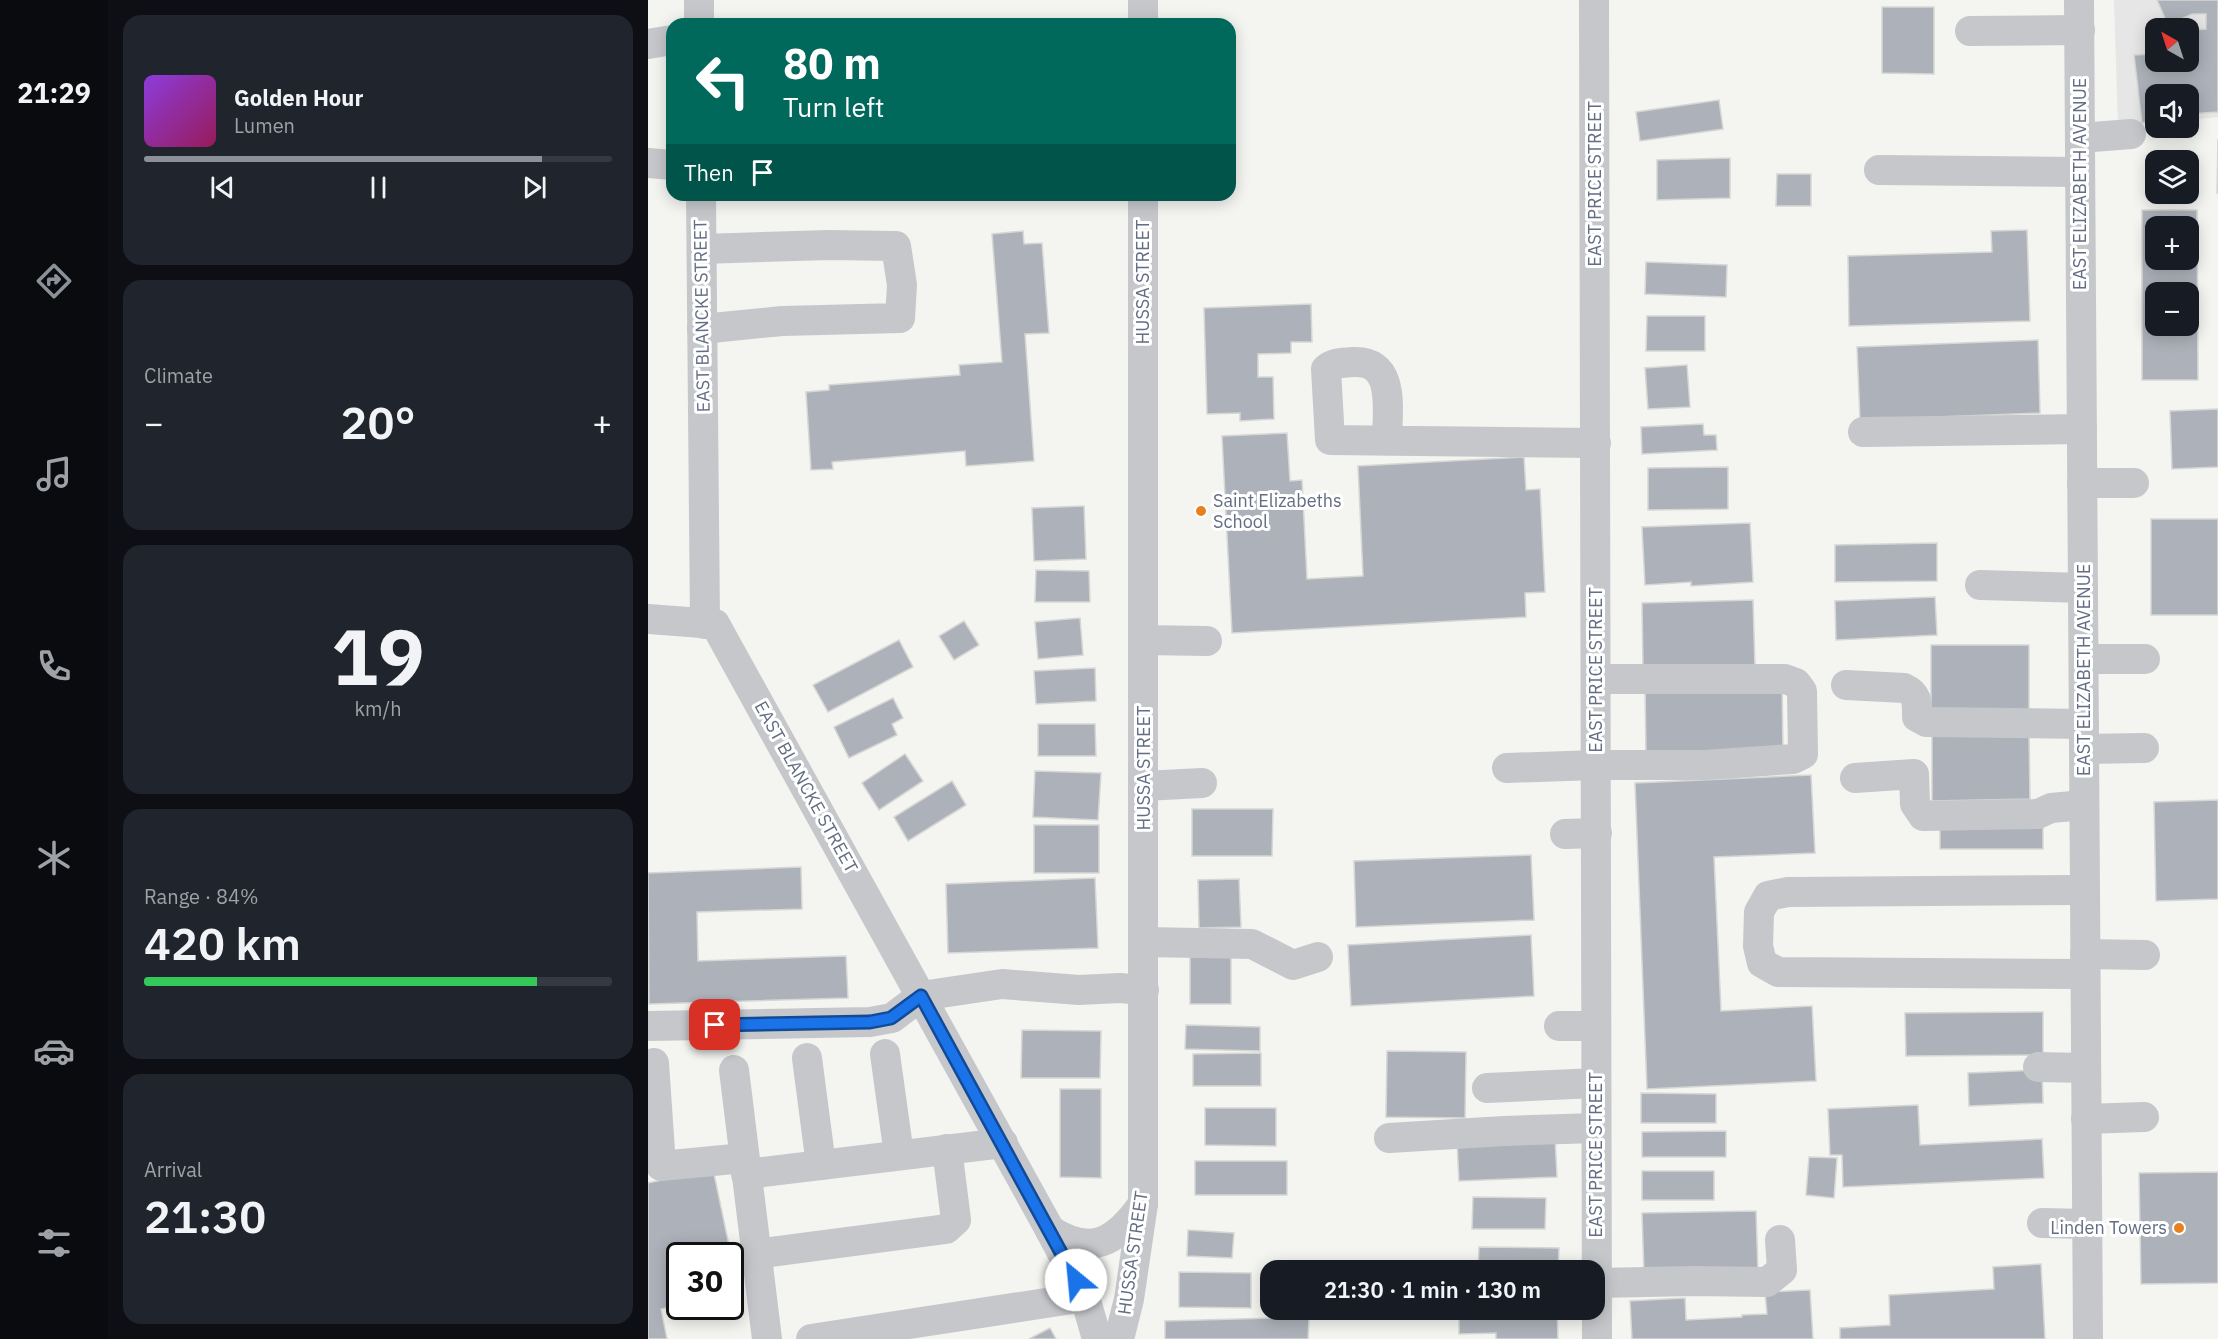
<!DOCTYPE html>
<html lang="en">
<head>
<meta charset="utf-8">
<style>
  :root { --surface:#171b24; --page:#20242c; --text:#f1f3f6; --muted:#9ea1a6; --line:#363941; --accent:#8c9099 }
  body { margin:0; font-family:"IBM Plex Sans",sans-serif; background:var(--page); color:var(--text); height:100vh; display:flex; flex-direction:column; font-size:22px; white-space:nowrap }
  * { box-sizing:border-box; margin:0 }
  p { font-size:20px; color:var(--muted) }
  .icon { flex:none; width:33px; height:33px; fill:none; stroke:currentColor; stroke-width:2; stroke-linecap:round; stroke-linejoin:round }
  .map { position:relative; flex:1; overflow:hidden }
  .side { display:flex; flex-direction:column; gap:15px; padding:15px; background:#0d0f14; width:540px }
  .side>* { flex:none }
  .guide { position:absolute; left:18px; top:18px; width:570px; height:183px; border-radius:18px; box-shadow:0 3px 15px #0003; background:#00695c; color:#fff; overflow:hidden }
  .needle { width:39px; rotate:321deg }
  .fabs { position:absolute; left:1497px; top:18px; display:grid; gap:12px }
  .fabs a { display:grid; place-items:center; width:54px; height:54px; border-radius:12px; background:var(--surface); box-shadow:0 3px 15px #0003; font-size:30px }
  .speed { position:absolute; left:18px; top:1242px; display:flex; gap:12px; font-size:30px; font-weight:700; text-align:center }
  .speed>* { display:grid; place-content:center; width:78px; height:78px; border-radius:50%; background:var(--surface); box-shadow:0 3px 15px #0003; line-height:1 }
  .speed .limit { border:3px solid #111; border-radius:9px; background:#fff; color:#111 }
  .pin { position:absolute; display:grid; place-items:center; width:51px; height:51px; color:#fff; margin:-26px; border-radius:12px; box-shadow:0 3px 9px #0006 }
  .me { position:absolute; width:66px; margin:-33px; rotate:332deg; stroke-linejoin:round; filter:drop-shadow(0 0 4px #0008) }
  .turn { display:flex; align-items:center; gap:21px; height:126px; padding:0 18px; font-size:27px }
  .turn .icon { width:78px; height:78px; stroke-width:2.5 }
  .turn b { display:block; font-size:42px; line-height:51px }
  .then { display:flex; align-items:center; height:57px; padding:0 18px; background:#0003; gap:12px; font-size:22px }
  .big { font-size:45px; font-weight:600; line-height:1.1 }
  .side .widget { flex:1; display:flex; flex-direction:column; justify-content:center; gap:9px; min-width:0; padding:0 21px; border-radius:18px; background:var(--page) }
  .side .dial { align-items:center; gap:0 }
  .dial b { font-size:78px; line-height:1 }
  .song { display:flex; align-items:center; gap:18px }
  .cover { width:72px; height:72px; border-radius:9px; background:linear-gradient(135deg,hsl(270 70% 55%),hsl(330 70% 35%)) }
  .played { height:6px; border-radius:3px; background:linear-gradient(90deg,var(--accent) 85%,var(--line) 85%) }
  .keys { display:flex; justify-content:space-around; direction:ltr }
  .heat { display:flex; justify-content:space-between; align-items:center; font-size:33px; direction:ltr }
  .charge { height:9px; border-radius:4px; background:linear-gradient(90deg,#34c759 84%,var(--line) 0) }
  .trip { position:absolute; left:612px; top:1260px; width:345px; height:60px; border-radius:18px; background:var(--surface); box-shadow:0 3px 15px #0003; font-weight:600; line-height:60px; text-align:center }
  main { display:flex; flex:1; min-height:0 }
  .dock { display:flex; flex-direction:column; width:108px; justify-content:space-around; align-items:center; background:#090b0e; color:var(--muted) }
  .dock .icon { width:42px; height:42px }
  .dock .current { color:var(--accent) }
  .dock b { font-size:27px; color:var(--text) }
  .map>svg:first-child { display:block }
</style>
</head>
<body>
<main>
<nav class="dock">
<b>21:29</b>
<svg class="icon current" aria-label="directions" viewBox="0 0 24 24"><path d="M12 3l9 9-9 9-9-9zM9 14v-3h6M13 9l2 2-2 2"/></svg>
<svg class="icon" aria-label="music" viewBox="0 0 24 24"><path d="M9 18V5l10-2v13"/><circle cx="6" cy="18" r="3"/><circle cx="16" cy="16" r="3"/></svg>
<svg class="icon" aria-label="phone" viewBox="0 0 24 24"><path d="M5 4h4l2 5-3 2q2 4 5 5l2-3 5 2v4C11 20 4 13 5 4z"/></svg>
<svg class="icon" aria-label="climate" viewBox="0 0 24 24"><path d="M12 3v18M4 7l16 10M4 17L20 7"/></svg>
<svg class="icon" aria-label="car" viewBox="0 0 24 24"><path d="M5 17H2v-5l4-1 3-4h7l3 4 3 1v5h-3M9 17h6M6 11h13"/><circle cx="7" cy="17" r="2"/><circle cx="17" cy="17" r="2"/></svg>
<svg class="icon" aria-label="filters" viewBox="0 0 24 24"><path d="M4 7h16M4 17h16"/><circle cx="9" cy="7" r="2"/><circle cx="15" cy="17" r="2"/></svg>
</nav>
<section class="side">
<div class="widget">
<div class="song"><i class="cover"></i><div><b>Golden Hour</b><p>Lumen</p></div></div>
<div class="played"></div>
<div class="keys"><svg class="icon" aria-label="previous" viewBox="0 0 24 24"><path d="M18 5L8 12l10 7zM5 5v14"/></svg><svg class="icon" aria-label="pause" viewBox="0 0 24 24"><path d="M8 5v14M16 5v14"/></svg><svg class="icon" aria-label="next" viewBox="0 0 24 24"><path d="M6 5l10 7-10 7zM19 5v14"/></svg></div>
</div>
<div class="widget"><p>Climate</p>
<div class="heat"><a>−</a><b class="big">20°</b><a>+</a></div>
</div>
<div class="widget dial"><b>19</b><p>km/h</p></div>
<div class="widget"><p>Range · 84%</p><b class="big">420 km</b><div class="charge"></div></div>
<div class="widget"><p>Arrival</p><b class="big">21:30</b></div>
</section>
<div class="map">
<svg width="1570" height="1339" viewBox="0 0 1570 1339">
  <rect width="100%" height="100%" fill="#f4f5f1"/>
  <path fill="#e5e6e5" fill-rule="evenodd" d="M1466,0H1570V117L1541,120L1540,94H1508L1507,123L1470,126ZM1508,28H1540V62H1508Z"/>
  <g fill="#adb2ba" stroke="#d6d6d4" stroke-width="1.5" fill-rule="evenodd">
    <polygon points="1509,0 1570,0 1570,112 1540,114 1540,94 1508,94 1508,120 1494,123 1486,55 1508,54 1508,62 1540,62 1540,30 1558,29 1558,14 1544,14 1520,25"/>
    <polygon points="1234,7 1286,7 1286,74 1234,73"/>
    <polygon points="1071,100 1075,129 992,141 988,112"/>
    <polygon points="1570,139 1570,193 1569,193"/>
    <polygon points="1082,158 1082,198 1009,200 1009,160"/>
    <polygon points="1129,174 1163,174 1163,206 1128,206"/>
    <path d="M1494,210H1549L1550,380H1494ZM1508,226H1540V260H1508ZM1508,292H1540V326H1508Z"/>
    <polygon points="1379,230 1382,321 1201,326 1200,256 1344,252 1343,231"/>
    <polygon points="375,231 376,244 394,243 401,333 377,334 386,461 318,466 317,451 184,462 185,469 163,470 158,392 181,390 181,385 312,375 311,365 354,362 344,234"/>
    <polygon points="998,262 1079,265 1078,297 997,294"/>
    <polygon points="663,304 664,342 643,342 643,353 610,354 610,377 625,377 626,419 592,421 592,413 559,414 556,308"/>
    <polygon points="999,316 1057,316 1057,351 998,351"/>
    <polygon points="1390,340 1392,413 1212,420 1209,347"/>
    <polygon points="1039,365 1042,407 1000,409 997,368"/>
    <polygon points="1570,409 1570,467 1524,469 1522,411"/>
    <polygon points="1055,424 1056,435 1068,435 1069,450 994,454 993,427"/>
    <polygon points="639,433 642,481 654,480 659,579 715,576 710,466 876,457 878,490 892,489 897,592 877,593 878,617 584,633 574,436"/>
    <polygon points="1080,467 1080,509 1000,510 1000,468"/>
    <polygon points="436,506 438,559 386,561 384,508"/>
    <rect x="1503" y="519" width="67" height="96"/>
    <polygon points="1102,523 1105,582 1043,586 1043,582 997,585 994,527"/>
    <polygon points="1289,543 1289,581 1187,582 1187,545"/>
    <polygon points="388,570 441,571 442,602 387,602"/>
    <polygon points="1287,597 1289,635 1188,640 1187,601"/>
    <polygon points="1105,600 1107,667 995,670 994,603"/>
    <polygon points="432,618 435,655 390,659 387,622"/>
    <polygon points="316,621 331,645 306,660 291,636"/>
    <polygon points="251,640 265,667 180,712 165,685"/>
    <rect x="1283" y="645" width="98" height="66"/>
    <polygon points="447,668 448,701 388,704 386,671"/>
    <polygon points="1134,683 1135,751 998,753 997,686"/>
    <polygon points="245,698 255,718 244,724 249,735 201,758 186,727"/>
    <polygon points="390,724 447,724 448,756 390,756"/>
    <polygon points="1381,734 1382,799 1284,801 1284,735"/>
    <polygon points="257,754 275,781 231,810 214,783"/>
    <polygon points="387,771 453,773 450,820 385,817"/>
    <polygon points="1163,775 1167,853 1066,857 1073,1011 1164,1006 1168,1081 999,1089 987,783"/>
    <polygon points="304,781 318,805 260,841 246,817"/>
    <polygon points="1570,800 1570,899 1508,901 1506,802"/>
    <polygon points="544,809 625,809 624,856 544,856"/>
    <polygon points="1292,821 1395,822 1395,849 1292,849"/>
    <rect x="386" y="825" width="65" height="48"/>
    <polygon points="883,855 886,920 708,927 706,861"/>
    <polygon points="153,867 154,909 49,912 50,961 198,956 200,998 1,1004 0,873"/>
    <polygon points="447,878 450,948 300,953 298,884"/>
    <polygon points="591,879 593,927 551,928 550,880"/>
    <polygon points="883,935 886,996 703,1006 700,945"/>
    <rect x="542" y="957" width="41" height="47"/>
    <polygon points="1395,1012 1395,1055 1258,1056 1257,1013"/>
    <polygon points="538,1025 612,1027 612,1051 537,1049"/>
    <polygon points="374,1030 453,1031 452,1078 373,1078"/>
    <polygon points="739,1051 818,1052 817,1118 738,1117"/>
    <polygon points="613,1053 613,1086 545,1086 545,1054"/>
    <polygon points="1394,1070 1395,1103 1321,1106 1320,1073"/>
    <polygon points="412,1089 453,1089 453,1178 412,1177"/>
    <polygon points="993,1093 1068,1094 1068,1123 993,1123"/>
    <polygon points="1270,1105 1272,1145 1394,1139 1396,1178 1195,1187 1194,1155 1182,1155 1180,1109"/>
    <polygon points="557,1108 628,1108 628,1146 557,1145"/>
    <polygon points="1078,1131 1078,1157 994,1157 994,1132"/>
    <polygon points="907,1137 909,1177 811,1181 809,1141"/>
    <polygon points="1161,1157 1189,1158 1186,1198 1158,1195"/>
    <rect x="547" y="1161" width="92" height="34"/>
    <polygon points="65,1169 91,1293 82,1295 82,1256 32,1256 32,1305 13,1309 19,1339 0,1339 0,1183"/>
    <rect x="994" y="1171" width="72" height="29"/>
    <polygon points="1570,1172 1570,1283 1493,1284 1491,1173"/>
    <polygon points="825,1197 898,1198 897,1229 824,1229"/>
    <polygon points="1108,1211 1110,1272 996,1274 994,1213"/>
    <polygon points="540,1230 586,1233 584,1258 539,1256"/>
    <polygon points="831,1247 911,1248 910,1270 830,1270"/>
    <polygon points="1393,1264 1397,1339 1192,1339 1192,1328 1242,1325 1241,1295 1346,1289 1345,1267"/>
    <polygon points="531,1272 603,1273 603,1308 531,1307"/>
    <polygon points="1162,1290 1165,1339 984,1339 982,1301 1037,1298 1038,1320 1094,1317 1094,1315 1119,1314 1117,1292"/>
    <polygon points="811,1310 909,1310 910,1339 848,1339 848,1333 811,1334"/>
    <polygon points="661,1317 660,1339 517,1339 517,1321"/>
    <polygon points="402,1328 408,1339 381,1339"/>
  </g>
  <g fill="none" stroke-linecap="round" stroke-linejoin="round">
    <g stroke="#c5c7cb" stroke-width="30">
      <polyline points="51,0 51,24"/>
      <polyline points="495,0 495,24"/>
      <polyline points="946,0 949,1339"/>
      <polyline points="1431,0 1440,1339"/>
      <polyline points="1322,31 1432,30"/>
      <polyline points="0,44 24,40"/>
      <polyline points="1432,138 1483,134"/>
      <polyline points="0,163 24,165"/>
      <polyline points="1231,170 1432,172"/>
      <polyline points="53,195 57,624"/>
      <polyline points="54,249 181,245 248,246 254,285 252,318 134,321 54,329"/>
      <polyline points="1215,432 1434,429"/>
      <path d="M739,441C739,411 749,360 705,362C694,363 686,362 678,369L682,440L948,443"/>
      <polyline points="1434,483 1486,483"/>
      <polyline points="1332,585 1435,588"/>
      <polyline points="0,619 67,624 402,1230 437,1297 449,1339"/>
      <polyline points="495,640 559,641"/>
      <polyline points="1436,659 1497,659"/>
      <path d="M1198,685L1256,688C1270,694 1269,703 1269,717L1278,722L1436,724"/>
      <polyline points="1436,749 1496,748"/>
      <polyline points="859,768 948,765 1056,765 1145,759 1155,754 1154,691 1148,683 1137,679 948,679"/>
      <polyline points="1207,778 1266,774 1267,804 1275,816 1390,814 1403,808 1436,805"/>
      <polyline points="496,786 554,783"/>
      <polyline points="917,834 949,833"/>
      <polyline points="1437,890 1140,892 1120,896 1111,912 1110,946 1114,963 1130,972 1437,974"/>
      <polyline points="496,942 604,944 645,965 670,957"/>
      <polyline points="1437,954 1497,955"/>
      <polyline points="0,1026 222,1022 244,1018 273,996 354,984 431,990 472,988 496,990"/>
      <polyline points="911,1026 948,1026"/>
      <polyline points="237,1054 251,1155"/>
      <polyline points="159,1058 173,1165"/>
      <polyline points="6,1063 13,1166 96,1158"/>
      <polyline points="1390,1067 1437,1068"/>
      <polyline points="86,1070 119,1339"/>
      <polyline points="839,1088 948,1083"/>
      <polyline points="1438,1119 1496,1117"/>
      <polyline points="741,1138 856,1131 948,1128"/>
      <polyline points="98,1174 355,1143"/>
      <polyline points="1394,1223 1439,1224"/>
      <path d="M402,1230C444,1257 468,1242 495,1204"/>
      <polyline points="108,1254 298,1229 308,1220 299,1149"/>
      <polyline points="949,1283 1046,1281 1119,1282 1134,1270 1132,1240"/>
      <polyline points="163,1339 437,1297"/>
      <polyline points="471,1339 481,1299 495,1204 495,195"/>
    </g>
  </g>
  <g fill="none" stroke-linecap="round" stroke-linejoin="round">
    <defs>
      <polyline id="route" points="67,1025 222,1022 243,1018 273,996 428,1280"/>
    </defs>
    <use href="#route" stroke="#114b97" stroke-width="15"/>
    <use href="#route" stroke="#1a73e8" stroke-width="10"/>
  </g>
  <g fill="#e7801f" stroke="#fff" stroke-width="2">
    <circle cx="553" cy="511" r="6"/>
    <circle cx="1531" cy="1228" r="6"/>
  </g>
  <g text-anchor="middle" stroke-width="6" stroke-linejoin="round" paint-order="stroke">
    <g font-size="18" fill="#636d83" stroke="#fff">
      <text transform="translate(947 184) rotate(-90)" y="6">EAST PRICE STREET</text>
      <text transform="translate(1432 184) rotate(-90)" y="6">EAST ELIZABETH AVENUE</text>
      <text transform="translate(495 282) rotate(-90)" y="6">HUSSA STREET</text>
      <text transform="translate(54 316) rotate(-91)" y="6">EAST BLANCKE STREET</text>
      <text transform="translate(948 670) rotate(-90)" y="6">EAST PRICE STREET</text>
      <text transform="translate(1436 670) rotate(-90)" y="6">EAST ELIZABETH AVENUE</text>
      <text transform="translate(496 768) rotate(-90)" y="6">HUSSA STREET</text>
      <text transform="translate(158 787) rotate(61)" y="6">EAST BLANCKE STREET</text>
      <text transform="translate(948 1155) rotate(-90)" y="6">EAST PRICE STREET</text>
      <text transform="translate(485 1253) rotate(-82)" y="6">HUSSA STREET</text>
    </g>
    <g font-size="18" fill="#636d83" stroke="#fff" text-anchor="start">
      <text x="565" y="507">Saint Elizabeths<tspan x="565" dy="21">School</tspan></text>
      <text x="1519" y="1234" text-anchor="end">Linden Towers</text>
    </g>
  </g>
</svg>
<div class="fabs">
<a><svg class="needle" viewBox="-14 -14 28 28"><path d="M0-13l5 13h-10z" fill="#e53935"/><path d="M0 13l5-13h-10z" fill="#9ea1a6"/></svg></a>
<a><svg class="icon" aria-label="sound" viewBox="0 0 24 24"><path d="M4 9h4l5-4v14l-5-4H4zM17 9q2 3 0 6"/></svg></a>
<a><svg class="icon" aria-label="layers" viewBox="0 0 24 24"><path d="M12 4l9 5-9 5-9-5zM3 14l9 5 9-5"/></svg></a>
<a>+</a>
<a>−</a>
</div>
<div class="speed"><div class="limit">30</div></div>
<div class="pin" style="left:67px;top:1025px;background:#d93025"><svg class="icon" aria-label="arrive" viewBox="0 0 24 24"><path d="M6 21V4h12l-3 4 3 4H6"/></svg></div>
<svg class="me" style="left:428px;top:1280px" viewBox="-20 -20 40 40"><circle r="19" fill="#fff"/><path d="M0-13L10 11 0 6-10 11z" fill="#1a73e8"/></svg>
<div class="trip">21:30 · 1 min · 130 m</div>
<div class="guide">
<div class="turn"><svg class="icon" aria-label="left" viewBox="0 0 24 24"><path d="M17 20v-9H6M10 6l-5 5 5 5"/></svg><div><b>80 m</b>Turn left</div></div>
<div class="then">Then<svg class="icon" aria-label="arrive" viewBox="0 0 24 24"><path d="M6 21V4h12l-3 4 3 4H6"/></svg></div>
</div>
</div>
</main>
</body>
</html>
